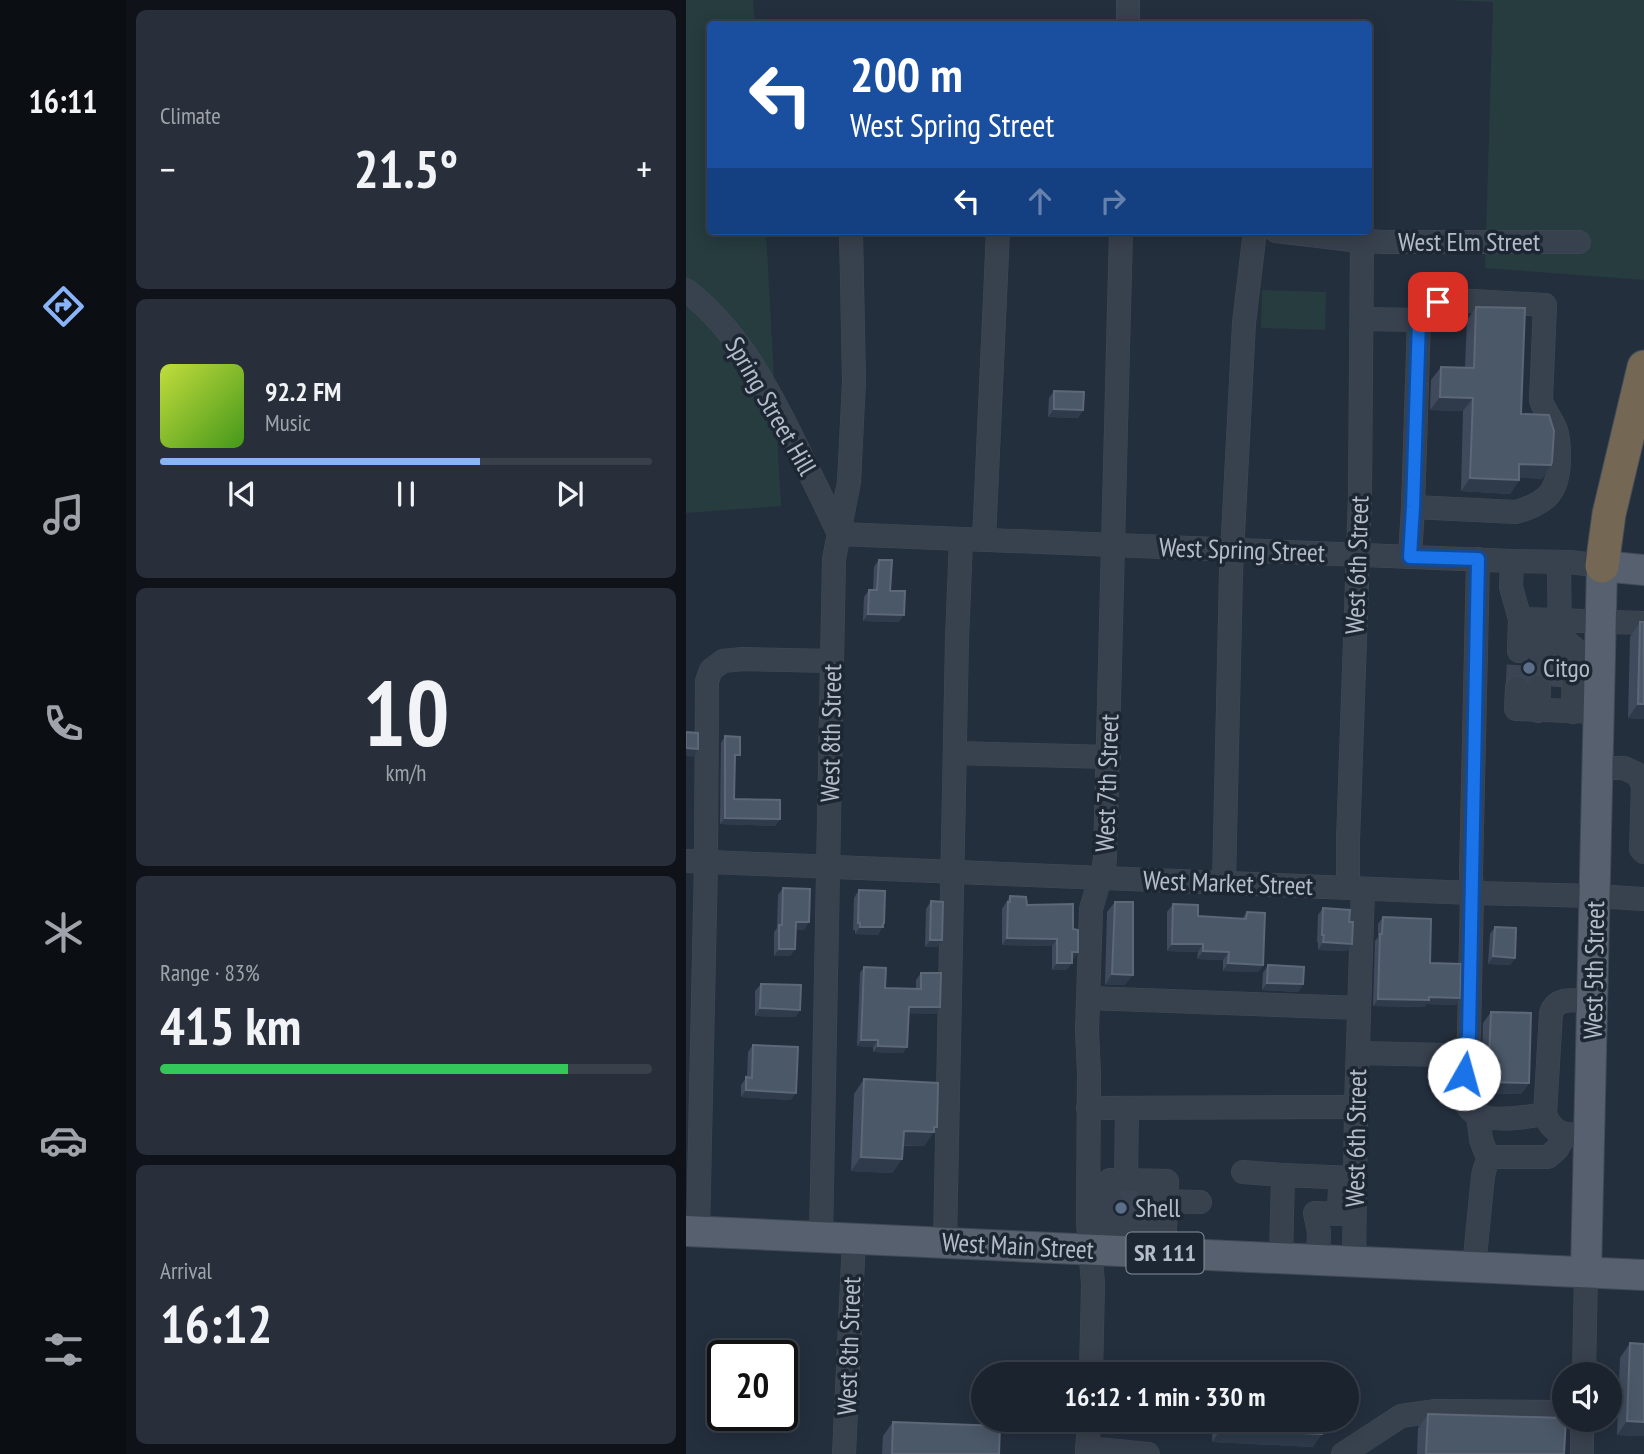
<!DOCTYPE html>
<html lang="en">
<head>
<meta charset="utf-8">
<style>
  :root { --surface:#1b232e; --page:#282f3a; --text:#f1f3f6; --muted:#a0a4aa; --line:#39404a; --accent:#8ab4f8 }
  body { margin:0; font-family:"PT Sans Narrow",sans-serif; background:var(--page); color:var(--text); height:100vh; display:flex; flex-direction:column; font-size:26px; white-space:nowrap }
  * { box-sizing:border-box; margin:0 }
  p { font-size:23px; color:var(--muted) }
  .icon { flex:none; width:38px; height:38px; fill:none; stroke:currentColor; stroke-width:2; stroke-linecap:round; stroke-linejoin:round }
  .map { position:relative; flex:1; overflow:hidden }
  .side { display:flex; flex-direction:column; gap:10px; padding:10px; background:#0f1319; width:560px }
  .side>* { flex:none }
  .hud { position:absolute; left:21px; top:21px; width:665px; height:214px; border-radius:7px; box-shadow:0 4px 18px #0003,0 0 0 2px var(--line); background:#1a4fa0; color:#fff; overflow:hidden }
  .fabs { position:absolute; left:866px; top:1362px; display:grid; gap:14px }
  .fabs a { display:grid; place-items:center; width:70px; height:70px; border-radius:50%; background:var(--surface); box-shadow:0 4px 18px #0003,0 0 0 2px var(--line); font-size:35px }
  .speed { position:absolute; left:21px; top:1340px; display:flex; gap:14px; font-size:35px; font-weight:700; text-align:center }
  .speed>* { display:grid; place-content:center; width:91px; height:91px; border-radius:50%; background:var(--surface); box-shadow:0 4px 18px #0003,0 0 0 2px var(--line); line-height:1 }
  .speed .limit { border:4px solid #111; border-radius:10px; background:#fff; color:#111 }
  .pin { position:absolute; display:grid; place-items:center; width:60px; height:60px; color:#fff; margin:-30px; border-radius:14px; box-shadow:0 4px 10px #0006 }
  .me { position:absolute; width:77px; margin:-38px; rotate:7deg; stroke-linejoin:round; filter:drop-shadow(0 0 5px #0008) }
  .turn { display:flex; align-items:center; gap:24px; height:147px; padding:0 28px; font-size:32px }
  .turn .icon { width:91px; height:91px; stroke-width:2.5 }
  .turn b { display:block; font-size:49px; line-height:60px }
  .lanes { display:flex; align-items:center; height:66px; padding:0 28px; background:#0003; justify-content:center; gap:35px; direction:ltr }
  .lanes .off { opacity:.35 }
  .big { font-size:52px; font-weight:700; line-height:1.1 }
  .side .card { flex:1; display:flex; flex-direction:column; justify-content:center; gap:10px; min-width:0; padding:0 24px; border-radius:10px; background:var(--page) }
  .side .dial { align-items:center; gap:0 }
  .dial b { font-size:91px; line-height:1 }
  .song { display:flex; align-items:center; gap:21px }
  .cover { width:84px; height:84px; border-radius:10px; background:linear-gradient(135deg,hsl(70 70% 55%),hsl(100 70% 35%)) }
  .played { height:7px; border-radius:4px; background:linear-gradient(90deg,var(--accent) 65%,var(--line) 65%) }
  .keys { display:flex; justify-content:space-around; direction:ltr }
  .heat { display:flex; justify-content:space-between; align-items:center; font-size:38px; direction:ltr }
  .charge { height:10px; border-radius:5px; background:linear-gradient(90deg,#34c759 83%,var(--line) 0) }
  .trip { position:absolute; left:285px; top:1362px; width:388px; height:70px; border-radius:35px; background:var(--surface); box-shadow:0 4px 18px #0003,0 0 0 2px var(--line); font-weight:700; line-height:70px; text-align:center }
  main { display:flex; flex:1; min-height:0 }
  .menu { display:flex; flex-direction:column; width:126px; justify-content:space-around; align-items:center; background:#0b0e12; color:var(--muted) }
  .menu .icon { width:49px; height:49px }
  .menu .on { color:var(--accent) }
  .menu b { font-size:32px; color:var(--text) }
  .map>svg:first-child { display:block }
</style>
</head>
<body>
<main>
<nav class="menu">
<b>16:11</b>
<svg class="icon on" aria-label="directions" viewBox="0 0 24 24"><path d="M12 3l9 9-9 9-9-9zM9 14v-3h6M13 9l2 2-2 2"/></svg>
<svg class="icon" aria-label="music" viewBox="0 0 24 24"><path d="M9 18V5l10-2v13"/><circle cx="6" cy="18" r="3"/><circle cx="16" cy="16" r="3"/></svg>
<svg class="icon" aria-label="phone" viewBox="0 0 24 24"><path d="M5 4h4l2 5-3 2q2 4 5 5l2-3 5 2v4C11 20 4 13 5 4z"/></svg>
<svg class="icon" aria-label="climate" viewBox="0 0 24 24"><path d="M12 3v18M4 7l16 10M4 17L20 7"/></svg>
<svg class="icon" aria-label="car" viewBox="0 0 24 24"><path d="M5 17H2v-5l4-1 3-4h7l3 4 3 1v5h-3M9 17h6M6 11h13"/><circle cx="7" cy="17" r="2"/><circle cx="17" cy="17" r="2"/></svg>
<svg class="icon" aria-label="filters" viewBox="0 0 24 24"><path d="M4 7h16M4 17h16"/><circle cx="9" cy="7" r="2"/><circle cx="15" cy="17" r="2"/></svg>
</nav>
<section class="side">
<div class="card"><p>Climate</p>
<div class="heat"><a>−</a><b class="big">21.5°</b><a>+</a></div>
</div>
<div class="card">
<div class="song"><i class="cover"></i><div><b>92.2 FM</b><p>Music</p></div></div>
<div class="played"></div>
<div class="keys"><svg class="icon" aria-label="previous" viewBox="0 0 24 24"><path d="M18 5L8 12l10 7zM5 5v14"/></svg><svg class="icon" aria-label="pause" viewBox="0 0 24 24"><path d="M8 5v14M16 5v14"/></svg><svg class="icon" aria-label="next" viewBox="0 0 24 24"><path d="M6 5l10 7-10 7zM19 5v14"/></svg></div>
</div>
<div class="card dial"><b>10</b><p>km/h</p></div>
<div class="card"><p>Range · 83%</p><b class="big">415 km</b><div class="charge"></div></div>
<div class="card"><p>Arrival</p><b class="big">16:12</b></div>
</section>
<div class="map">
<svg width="958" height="1454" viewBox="0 0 958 1454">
  <rect width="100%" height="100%" fill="#242f3e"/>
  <g fill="#263c3f">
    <polygon points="0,0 67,0 69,24 24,24 24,231 80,231 95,506 0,513"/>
    <polygon points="762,0 958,0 958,280 799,268 807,2"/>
    <polygon points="576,290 640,292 639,330 575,328"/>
  </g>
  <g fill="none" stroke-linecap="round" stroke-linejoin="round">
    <g stroke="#3a4453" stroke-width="23" stroke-dasharray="23 11" stroke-linecap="butt">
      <polyline points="853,687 854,652"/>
      <polyline points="872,687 874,652"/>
      <polyline points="831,688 833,651"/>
      <polyline points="429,1201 460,1201"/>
    </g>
    <defs>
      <g id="minor">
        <polyline points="442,24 442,0"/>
        <polyline points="590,231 666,240 697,242 893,242"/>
        <path d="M0,290C49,328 79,382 106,437C122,469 138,502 153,534L826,561L884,562L916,566"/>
        <polyline points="676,319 733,320 727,507 724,557"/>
        <path d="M727,507L830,512C862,503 873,491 873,457C873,448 873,439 870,430C866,419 858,411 855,400L859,305L768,300L752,302L745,312L733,320"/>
        <polyline points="298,540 312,231"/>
        <polyline points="826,561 825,587 834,619 958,623"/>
        <polyline points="873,562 874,652"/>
        <polyline points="874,637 888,648 887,712"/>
        <polyline points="833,651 834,619"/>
        <polyline points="854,652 854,620"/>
        <polyline points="831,688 830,709 913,712"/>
        <polyline points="852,711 853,687"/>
        <polyline points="269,753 423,757"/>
        <polyline points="911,768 938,768 951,774 957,785 955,849 958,852"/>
        <polyline points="0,861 786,893 910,896 958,899"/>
        <polyline points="538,883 545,573 558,323 569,231"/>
        <polyline points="662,888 662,841 674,496 676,241"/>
        <polyline points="402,998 673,1008"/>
        <path d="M672,1053L759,1055C789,1062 773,1088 781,1105C791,1126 841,1117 859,1114"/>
        <polyline points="778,1074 783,1036 786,893 785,874 792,559"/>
        <polyline points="402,1108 670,1107"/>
        <polyline points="441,1108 440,1180 481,1181 478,1253"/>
        <polyline points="792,1114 795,1140 803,1160"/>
        <path d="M904,1135C883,1135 867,1137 859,1114L865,1013C871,995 892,1001 907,1002"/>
        <polyline points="557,1172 597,1175"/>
        <polyline points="440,1180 424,1180 422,1224 479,1225"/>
        <polyline points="460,1201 514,1202"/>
        <polyline points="12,1232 20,862 21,681 25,670 37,661 57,659 146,661"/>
        <polyline points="135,1237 148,559 163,482 168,381 165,231"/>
        <polyline points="259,1243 271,640 275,539"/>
        <polyline points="595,1258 597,1175 668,1178"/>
        <polyline points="632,1260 633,1232 629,1213 653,1214 654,1186"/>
        <polyline points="668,1262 670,1107 677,889"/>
        <path d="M788,1267L797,1176C799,1167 800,1162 807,1157H862L871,1149L879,1135"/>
        <polyline points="405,1374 407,1284 402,1222 403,1073 401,1031 405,909 414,878 417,873 419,858 435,231"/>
        <polyline points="898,1374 900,1272"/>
        <polyline points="401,1448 462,1454"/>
        <polyline points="158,1454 168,1239"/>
        <polyline points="401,1454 403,1419"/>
        <polyline points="657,1454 715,1416 750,1411 878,1412"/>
        <polyline points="896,1454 896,1419"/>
      </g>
      <g id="major">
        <polyline points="0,1231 958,1275"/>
        <polyline points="900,1272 916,566 958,570"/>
      </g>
      <polyline id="highway" points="916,566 923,514 958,367"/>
    </defs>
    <use href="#minor" stroke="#414a57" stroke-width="24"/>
    <use href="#major" stroke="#414a57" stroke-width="32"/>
    <use href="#highway" stroke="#434c59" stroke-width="35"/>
    <use href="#minor" stroke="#38414e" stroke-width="23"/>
    <use href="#major" stroke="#56606e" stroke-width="30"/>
    <use href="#highway" stroke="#746855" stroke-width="33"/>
  </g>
  <g fill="#3f4b5c">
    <polygon points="790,307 835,414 865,465 856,479 833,477 833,480 824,494 775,491 777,411 744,410 745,380 755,367 779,367 781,320"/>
    <polygon points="368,391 397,410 392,418 362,417 363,398"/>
    <polygon points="193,560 204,591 213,622 177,621 178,597 183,590 187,590 188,567"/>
    <polygon points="954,622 958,622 958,719 942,718 944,637"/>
    <polygon points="39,736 49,762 48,799 94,819 89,826 34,824 35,743"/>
    <polygon points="97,888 118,930 109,929 109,949 104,956 88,956 88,932 91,928 92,895"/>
    <polygon points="173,890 197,925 192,935 169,934 169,930 167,930 168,898"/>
    <polygon points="324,896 387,929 392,952 386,960 386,963 380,970 366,970 366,946 316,945 316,909"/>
    <polygon points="245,901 256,940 251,947 239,947 240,909"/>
    <polygon points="429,902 439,985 419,985 421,912"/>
    <polygon points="487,904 512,916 556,919 561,912 577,965 572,972 537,971 537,960 511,959 512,952 481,951 481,912"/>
    <polygon points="637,908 663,922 666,944 661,951 632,950 632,942 631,942 632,915"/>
    <polygon points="697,917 744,963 774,998 770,1005 740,1004 739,1007 687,1006 689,941 692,937 692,924"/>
    <polygon points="809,927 829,958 824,965 802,964 804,934"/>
    <polygon points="582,965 617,984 612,992 576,990 577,973"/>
    <polygon points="178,967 199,988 230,989 230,980 235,973 254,1007 250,1014 223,1013 217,1053 187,1052 187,1047 171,1046 174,973"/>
    <polygon points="75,984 114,1010 109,1017 69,1016 69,991"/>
    <polygon points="805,1012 843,1083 835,1094 795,1093 797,1023"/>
    <polygon points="67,1045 105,1100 55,1097 55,1085 61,1077 62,1052"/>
    <polygon points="178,1079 251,1127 238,1146 217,1146 216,1159 206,1173 165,1171 168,1094"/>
    <polygon points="944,1343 958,1436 931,1435 934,1358"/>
    <polygon points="742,1414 878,1454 731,1454 732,1428"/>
    <polygon points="527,1419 637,1419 627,1447 526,1442"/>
    <polygon points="207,1422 313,1454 196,1454 197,1436"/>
  </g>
  <g fill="#2f3b4b">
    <polygon points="754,397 787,398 777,411 744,410"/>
    <polygon points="368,409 397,410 392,418 362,417"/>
    <polygon points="833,464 865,465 856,479 824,477"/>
    <polygon points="784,478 833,480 824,494 775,491"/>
    <polygon points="182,614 218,615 213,622 177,621"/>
    <polygon points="952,704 958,704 958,719 942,718"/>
    <polygon points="0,748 12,749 7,757 0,756"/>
    <polygon points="39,818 94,819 89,826 34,824"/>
    <polygon points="110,922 123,922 118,930 104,929"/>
    <polygon points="198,923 192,935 169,934 174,927"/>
    <polygon points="321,938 371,939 366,946 316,945"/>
    <polygon points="244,940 256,940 251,947 239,947"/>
    <polygon points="637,942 666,944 661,951 632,950"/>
    <polygon points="486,944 517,944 512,952 481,951"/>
    <polygon points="93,949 109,949 104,956 88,956"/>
    <polygon points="517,951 543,952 537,960 511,959"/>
    <polygon points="386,952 392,952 387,960 381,960"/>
    <polygon points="807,956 829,958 824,965 802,964"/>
    <polygon points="371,963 386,963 380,970 366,970"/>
    <polygon points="542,963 577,965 572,972 537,971"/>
    <polygon points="426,974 447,975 439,985 419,985"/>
    <polygon points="581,983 617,984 612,992 576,990"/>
    <polygon points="743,997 774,998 770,1005 740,1004 739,1007 687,1006 692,999"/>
    <polygon points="223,1007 254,1007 250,1014 218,1013"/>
    <polygon points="74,1008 114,1010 109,1017 69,1016"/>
    <polygon points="175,1040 192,1040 187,1047 171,1046"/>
    <polygon points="192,1046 221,1047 217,1053 187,1052"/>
    <polygon points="802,1082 843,1083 835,1094 795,1093"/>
    <polygon points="60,1090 110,1093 105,1100 55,1097"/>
    <polygon points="248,1127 251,1127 238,1146 208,1145 218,1131"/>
    <polygon points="175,1157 216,1159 206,1173 165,1171"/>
    <polygon points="941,1421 958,1422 958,1436 931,1435"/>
    <polygon points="535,1429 636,1434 627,1447 526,1442"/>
  </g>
  <g fill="#4b5868" stroke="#5c6777" stroke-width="2">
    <polygon points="790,307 839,308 835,414 863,415 868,431 866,462 865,465 833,464 833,480 784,478 787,398 754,397 755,367 788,368"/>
    <polygon points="368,391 398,392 397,410 368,409"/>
    <polygon points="193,560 206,560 204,591 219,591 218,615 182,614 183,590 191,590"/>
    <polygon points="954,622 958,622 958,704 952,704"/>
    <polygon points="0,732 12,733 12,749 0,748"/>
    <polygon points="39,736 54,737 54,755 49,755 48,799 94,800 94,819 39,818"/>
    <polygon points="97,888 124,889 123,922 110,922 109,949 93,949 93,925 96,925"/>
    <polygon points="173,890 199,891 198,923 197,924 197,927 174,927 174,923 172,923"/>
    <polygon points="324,896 340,897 341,905 387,904 387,929 392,930 392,952 386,952 386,963 371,963 371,939 321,938 322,902 324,902"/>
    <polygon points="245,901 257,902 256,940 244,940"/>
    <polygon points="429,902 447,902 447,975 426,974"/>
    <polygon points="487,904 512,905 512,916 560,919 561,912 579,913 577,965 542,963 543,952 517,951 517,944 486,944"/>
    <polygon points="637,908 664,910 663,922 667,922 666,944 637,942 638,935 636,935"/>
    <polygon points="697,917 745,919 744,963 775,964 774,998 743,997 743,1000 692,999 694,934 696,934"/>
    <polygon points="809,927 830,928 829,958 807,956"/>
    <polygon points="582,965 618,967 617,984 581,983"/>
    <polygon points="178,967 200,968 199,988 235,989 235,973 255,973 254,1007 223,1007 221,1047 192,1046 192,1040 175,1040"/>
    <polygon points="75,984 115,985 114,1010 74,1008"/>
    <polygon points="805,1012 845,1013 843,1083 802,1082"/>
    <polygon points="67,1045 112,1047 110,1093 60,1090 60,1077 66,1078"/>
    <polygon points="178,1079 252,1083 251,1127 248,1127 248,1132 218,1131 216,1159 175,1157"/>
    <polygon points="944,1343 958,1344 958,1422 941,1421"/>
    <polygon points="537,1367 645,1373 645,1374 537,1374"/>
    <polygon points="742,1414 878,1418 880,1419 878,1454 740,1454"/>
    <polygon points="535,1419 637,1419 636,1434 535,1429"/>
    <polygon points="207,1422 314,1426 313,1454 206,1454"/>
  </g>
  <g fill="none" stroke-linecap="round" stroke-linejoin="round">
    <defs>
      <polyline id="route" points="752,302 745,312 733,320 727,507 724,557 792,559 783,1035 778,1074"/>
    </defs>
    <use href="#route" stroke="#114b97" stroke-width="18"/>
    <use href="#route" stroke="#1a73e8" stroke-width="12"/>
  </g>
  <g fill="#5c6f8a" stroke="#1d2633" stroke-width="2.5">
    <circle cx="843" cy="668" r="7"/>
    <circle cx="435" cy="1208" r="7"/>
  </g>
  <g text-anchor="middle" stroke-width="7" stroke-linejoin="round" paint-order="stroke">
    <rect fill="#1d2633" stroke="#878f9c" stroke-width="2" x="440.5" y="1232.5" width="77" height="41" rx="5"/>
    <g font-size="24" font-weight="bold" fill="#b4bcc9">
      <text x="479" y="1261">SR 111</text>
    </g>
    <g font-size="26" fill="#b4bcc9" stroke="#1d2633">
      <text x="783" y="251">West Elm Street</text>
      <text transform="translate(85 406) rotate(60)" y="9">Spring Street Hill</text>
      <text transform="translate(556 550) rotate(2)" y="9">West Spring Street</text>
      <text transform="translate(671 565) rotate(-88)" y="9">West 6th Street</text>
      <text transform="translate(145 733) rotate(-89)" y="9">West 8th Street</text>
      <text transform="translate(421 783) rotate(-88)" y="9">West 7th Street</text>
      <text transform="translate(542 883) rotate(2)" y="9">West Market Street</text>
      <text transform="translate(908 970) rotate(-89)" y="9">West 5th Street</text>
      <text transform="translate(670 1138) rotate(-89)" y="9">West 6th Street</text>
      <text transform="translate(332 1246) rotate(3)" y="9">West Main Street</text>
      <text transform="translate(163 1346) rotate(-88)" y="9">West 8th Street</text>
    </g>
    <g font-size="26" fill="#b4bcc9" stroke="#1d2633" text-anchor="start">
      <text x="857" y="677">Citgo</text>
      <text x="449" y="1217">Shell</text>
    </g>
  </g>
</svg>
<div class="fabs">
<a><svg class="icon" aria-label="sound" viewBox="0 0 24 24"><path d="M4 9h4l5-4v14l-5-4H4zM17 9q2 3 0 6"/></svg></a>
</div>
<div class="speed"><div class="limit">20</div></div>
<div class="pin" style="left:752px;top:302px;background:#d93025"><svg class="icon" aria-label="arrive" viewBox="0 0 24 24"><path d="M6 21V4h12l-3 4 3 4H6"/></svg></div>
<svg class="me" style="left:778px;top:1074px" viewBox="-20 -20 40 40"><circle r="19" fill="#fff"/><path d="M0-13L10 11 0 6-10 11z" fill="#1a73e8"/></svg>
<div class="trip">16:12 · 1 min · 330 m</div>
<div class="hud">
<div class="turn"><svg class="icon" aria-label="left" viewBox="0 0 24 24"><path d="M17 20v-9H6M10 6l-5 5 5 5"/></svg><div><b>200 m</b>West Spring Street</div></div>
<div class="lanes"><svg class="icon" aria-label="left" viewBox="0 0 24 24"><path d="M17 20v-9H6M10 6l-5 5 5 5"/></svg><svg class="icon off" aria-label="ahead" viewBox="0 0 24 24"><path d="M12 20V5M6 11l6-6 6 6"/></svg><svg class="icon off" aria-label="right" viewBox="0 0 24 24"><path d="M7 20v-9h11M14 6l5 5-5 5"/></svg></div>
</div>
</div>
</main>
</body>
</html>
